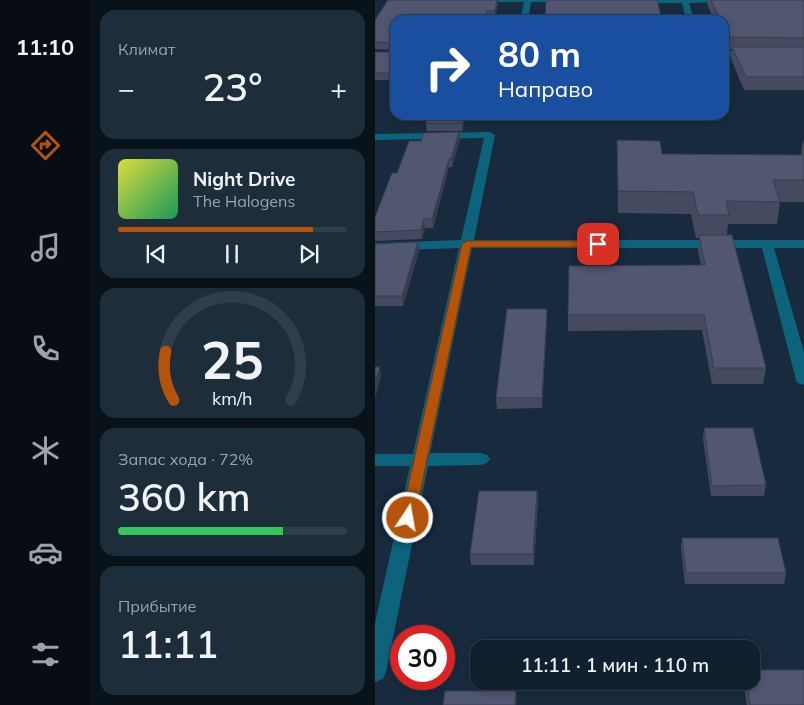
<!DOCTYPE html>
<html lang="ru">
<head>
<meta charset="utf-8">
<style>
  :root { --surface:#11202e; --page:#1e2d3a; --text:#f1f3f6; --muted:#9ca3aa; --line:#303e4a; --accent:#b45309 }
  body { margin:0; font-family:Mulish,sans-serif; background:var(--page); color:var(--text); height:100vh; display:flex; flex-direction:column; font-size:19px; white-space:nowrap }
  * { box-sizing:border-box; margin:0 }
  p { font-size:16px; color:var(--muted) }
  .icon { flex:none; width:28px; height:28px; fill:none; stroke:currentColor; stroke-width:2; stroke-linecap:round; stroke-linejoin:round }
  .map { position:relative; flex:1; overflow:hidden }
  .sheet { display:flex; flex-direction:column; gap:10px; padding:10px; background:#091219; width:285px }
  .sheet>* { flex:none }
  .top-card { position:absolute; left:15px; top:15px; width:339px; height:105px; border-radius:15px; box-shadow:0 2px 8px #0003,0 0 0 1px var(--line); background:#1a4fa0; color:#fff; overflow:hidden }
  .speed { position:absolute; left:15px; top:625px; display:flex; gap:10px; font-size:25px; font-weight:700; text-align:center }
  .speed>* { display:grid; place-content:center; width:65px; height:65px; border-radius:50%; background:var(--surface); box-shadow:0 2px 8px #0003,0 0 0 1px var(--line); line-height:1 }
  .speed .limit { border:8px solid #d22; background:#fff; color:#111 }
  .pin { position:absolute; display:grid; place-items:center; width:42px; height:42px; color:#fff; margin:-21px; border-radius:10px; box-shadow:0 2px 8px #0006 }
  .me { position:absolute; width:55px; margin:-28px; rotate:12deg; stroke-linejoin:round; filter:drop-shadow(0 0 4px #0008) }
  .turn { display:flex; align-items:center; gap:18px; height:105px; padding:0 25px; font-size:22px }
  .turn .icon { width:65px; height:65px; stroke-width:2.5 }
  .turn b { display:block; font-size:35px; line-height:42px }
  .big { font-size:38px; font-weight:600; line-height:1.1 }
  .sheet .widget { flex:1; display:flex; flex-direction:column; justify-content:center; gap:8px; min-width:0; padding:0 18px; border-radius:15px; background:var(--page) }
  .sheet .dial { align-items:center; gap:0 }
  .dial svg { height:130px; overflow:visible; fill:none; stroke:var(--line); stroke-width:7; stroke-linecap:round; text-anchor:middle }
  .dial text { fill:var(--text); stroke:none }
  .song { display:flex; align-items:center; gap:15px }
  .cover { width:60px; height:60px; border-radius:8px; background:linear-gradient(135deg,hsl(60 70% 55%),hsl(150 70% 35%)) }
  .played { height:5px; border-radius:2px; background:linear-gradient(90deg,var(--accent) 85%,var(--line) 85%) }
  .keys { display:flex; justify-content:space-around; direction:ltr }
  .heat { display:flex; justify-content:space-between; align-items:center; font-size:28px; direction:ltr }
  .charge { height:8px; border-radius:4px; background:linear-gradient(90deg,#34c759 72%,var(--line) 0) }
  .trip { position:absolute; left:95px; top:640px; width:290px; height:50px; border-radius:15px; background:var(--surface); box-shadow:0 2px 8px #0003,0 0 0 1px var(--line); font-weight:600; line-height:50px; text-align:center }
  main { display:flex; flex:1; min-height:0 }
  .menu { display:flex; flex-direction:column; width:90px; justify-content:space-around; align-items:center; background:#070d12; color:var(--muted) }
  .menu .icon { width:35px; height:35px }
  .menu .active { color:var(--accent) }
  .menu b { font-size:22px; color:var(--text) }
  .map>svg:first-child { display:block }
</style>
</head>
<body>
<main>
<nav class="menu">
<b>11:10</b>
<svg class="icon active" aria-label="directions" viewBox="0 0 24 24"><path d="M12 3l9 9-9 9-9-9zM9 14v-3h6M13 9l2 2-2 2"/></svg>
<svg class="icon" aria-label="music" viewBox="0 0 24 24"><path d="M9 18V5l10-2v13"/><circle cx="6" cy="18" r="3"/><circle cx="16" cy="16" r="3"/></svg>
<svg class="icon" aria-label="phone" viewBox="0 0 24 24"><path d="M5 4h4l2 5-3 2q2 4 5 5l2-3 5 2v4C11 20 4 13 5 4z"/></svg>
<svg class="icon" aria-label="climate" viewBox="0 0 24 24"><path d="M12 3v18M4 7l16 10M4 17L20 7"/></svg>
<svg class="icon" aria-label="car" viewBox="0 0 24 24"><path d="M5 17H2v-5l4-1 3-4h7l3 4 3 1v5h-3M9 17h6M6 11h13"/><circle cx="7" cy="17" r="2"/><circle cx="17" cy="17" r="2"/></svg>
<svg class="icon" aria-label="filters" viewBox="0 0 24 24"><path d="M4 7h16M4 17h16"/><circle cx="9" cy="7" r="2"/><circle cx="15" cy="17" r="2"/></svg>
</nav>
<section class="sheet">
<div class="widget"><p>Климат</p>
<div class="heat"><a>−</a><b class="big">23°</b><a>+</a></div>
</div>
<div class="widget">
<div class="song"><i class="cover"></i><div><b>Night Drive</b><p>The Halogens</p></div></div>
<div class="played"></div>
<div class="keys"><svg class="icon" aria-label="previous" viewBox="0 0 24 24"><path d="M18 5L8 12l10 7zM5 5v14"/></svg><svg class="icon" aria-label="pause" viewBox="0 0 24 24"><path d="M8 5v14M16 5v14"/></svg><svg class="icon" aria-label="next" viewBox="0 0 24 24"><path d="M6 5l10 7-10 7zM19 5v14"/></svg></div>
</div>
<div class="widget dial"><svg viewBox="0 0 100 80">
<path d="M14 69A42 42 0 1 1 86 69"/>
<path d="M14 69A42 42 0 0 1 9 39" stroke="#b45309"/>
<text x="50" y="56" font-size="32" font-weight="700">25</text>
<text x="50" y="72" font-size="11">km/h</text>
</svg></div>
<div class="widget"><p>Запас хода · 72%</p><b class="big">360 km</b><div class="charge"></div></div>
<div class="widget"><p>Прибытие</p><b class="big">11:11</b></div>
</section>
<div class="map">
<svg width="429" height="705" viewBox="0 0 429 705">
  <rect width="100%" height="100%" fill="#172a3e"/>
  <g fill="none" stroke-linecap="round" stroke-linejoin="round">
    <g fill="#0e637c" fill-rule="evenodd">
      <polygon points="63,0 194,0 190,2 156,2 153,20 145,20 149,2 67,2"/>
      <polygon points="260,0 357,0 353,2 314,3 319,20 311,20 307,3 263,3"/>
      <polygon points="349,51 377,51 381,54 377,57 349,57"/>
      <polygon points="115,132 120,135 99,240 429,240 429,248 399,248 429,352 429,385 423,383 421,380 387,248 97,248 55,453 106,453 112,455 115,459 112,463 106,465 53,466 11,672 8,679 0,682 0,623 35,466 0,466 0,454 38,454 84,248 0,251 0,243 86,240 109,138 0,140 0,134"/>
    </g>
  </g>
  <g fill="#464a61">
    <polygon points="13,0 123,0 123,4 120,18 113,18 112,20 20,20 20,50 0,49 0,20"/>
    <polygon points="333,0 429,0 429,90 369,90 356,59 357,49 352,49 349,42 349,20 339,20 332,4"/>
    <polygon points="20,51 20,80 0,80 0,52 19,52"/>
    <polygon points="54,115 91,115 87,131 52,131 51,123"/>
    <polygon points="85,140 77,167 74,167 58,228 50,228 47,239 0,241 0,217"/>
    <polygon points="242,140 287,154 426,155 428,141 429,141 429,202 405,202 402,224 353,224 352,235 391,368 388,384 337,384 327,330 193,331 193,315 326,265 323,250 324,238 321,238 316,214 243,213"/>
    <polygon points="43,242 44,251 28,306 0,306 0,244"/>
    <polygon points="172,309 172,318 167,408 122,409 121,398"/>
    <polygon points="329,428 391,485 389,496 336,496 328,439"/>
    <polygon points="162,491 163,501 159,565 96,565 95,554"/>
    <polygon points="307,538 411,573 409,584 310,584 306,548"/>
    <polygon points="368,681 376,681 429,705 372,705"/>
  </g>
  <g fill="#393c4f">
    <polygon points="122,0 123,0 123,4 120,18 120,11"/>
    <polygon points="88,115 91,115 87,131 87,123"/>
    <polygon points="84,132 85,140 77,167 76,159"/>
    <polygon points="74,159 74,167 58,228 57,219"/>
    <polygon points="49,219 50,228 47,239 46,230"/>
    <polygon points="43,242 44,251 28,306 27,296"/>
    <polygon points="172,309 172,318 167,408 167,398"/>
    <polygon points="5,367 6,377 0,399 0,382"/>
    <polygon points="162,491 163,501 159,565 158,554"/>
    <polygon points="141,691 142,702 141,705 140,705"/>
  </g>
  <g fill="#515671" stroke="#393c4f">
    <polygon points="13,0 122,0 120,11 112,11 110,20 20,20 20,43 0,42 0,20"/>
    <polygon points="171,0 282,0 287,20 170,20"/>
    <polygon points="336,0 429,0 429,38 353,37 349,28 349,20 345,20"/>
    <polygon points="357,47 429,47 429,77 371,77"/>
    <polygon points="20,51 20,73 0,73 0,52 19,52"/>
    <polygon points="54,115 88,115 87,123 51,123"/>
    <polygon points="84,132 76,159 74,159 57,219 49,219 46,230 0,232 0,217 17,173 22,173 34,141 46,141 48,133"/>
    <polygon points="242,140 285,141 287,154 429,155 429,180 398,180 405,202 351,201 354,215 323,215 318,192 243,191"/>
    <polygon points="324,235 357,235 391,368 339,368 329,315 193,315 194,266 330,265"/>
    <polygon points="43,242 27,296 0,296 0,244"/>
    <polygon points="132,309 172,309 167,398 121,398"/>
    <polygon points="0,367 5,367 0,382"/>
    <polygon points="329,428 378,428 391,485 337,486"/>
    <polygon points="104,491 162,491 158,554 95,554"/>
    <polygon points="307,538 403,538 411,573 311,573"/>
    <polygon points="376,670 429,670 429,705 375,705 372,681 376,681"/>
    <polygon points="70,691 141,691 140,705 68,705"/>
  </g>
  <polygon fill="#b45309" stroke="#753606" points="92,241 223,241 228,244 223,247 96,247 40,518 38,521 33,523 28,521 26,518 87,244"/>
</svg>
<div class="speed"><div class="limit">30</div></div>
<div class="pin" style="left:223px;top:244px;background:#d93025"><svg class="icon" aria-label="arrive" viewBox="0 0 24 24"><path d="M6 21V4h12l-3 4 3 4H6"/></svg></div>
<svg class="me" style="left:33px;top:518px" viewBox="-20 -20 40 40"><circle r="17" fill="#b45309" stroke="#fff" stroke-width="3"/><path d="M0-11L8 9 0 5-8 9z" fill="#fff"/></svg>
<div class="trip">11:11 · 1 мин · 110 m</div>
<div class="top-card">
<div class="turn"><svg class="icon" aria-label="right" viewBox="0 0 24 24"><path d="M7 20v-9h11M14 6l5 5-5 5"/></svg><div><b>80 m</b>Направо</div></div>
</div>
</div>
</main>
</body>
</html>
